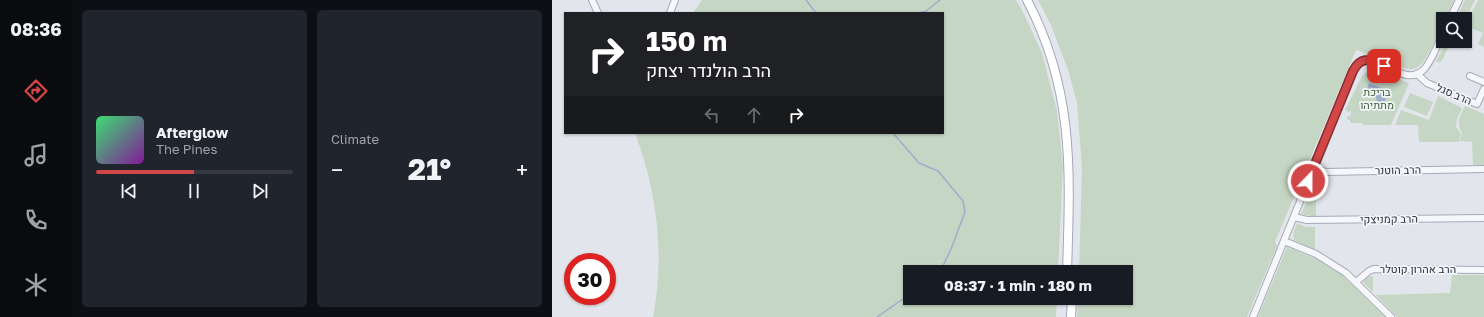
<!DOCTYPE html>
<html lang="en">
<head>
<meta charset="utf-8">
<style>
  :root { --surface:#171b24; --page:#20242c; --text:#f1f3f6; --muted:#9ea1a6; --line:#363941; --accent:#d24648 }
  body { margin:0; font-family:"Golos Text",Heebo,sans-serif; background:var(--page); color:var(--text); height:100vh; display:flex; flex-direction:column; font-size:15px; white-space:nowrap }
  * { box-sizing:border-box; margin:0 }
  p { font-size:13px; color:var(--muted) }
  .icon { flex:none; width:22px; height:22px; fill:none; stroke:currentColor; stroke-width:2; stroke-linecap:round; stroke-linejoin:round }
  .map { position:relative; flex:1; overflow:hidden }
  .panel { display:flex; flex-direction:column; gap:10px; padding:10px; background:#0d0f14; width:480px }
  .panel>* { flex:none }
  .banner { position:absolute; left:12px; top:12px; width:380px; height:122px; border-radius:0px; box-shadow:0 1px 3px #0004; background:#202124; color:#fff; overflow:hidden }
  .controls { position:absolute; left:884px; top:12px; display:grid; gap:8px }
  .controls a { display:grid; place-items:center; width:36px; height:36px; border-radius:0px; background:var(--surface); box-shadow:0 1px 3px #0004; font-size:20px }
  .speed { position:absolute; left:12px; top:253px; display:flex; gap:8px; font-size:20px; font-weight:700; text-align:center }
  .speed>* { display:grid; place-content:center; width:52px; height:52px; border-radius:50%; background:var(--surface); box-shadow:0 1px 3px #0004; line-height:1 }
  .speed .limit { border:6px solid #d22; background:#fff; color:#111 }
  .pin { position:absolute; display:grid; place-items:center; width:34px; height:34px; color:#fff; margin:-17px; border-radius:8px; box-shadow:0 2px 6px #0006 }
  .me { position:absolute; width:44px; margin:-22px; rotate:22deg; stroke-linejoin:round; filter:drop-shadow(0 0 3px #0008) }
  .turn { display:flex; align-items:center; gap:14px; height:84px; padding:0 16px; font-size:18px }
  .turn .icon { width:52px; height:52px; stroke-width:2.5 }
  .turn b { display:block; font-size:28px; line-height:34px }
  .lanes { display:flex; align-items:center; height:38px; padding:0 16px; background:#0003; justify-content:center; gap:20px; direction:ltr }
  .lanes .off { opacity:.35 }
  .big { font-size:30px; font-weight:700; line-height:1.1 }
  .panel .tile { flex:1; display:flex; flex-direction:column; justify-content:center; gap:6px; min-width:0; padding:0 14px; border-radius:6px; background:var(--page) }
  .song { display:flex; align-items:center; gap:12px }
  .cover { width:48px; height:48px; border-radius:6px; background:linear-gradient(135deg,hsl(140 70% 55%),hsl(290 70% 35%)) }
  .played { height:4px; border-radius:2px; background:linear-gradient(90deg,var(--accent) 50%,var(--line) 50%) }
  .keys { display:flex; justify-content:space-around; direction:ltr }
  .heat { display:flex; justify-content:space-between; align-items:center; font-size:22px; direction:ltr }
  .panel .tiles { flex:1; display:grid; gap:10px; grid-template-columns:repeat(2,1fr) }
  .trip { position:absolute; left:351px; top:265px; width:230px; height:40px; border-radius:0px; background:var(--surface); box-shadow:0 1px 3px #0004; font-weight:700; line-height:40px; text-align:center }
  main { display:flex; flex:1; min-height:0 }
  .menu { display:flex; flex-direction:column; width:72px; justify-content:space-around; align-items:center; background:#090b0e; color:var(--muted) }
  .menu .icon { width:28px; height:28px }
  .menu .on { color:var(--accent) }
  .menu b { font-size:18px; color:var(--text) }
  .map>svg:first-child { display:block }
</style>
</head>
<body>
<main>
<nav class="menu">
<b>08:36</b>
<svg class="icon on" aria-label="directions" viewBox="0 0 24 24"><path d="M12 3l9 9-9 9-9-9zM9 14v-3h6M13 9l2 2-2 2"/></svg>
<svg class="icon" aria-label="music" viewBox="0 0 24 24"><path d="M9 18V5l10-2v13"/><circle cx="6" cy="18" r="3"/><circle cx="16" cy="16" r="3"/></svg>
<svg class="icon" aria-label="phone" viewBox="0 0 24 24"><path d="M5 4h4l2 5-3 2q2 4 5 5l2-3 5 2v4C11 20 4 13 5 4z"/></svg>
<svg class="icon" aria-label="climate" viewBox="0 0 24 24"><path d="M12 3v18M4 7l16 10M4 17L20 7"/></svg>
</nav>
<section class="panel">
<div class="tiles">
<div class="tile">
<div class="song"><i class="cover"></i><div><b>Afterglow</b><p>The Pines</p></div></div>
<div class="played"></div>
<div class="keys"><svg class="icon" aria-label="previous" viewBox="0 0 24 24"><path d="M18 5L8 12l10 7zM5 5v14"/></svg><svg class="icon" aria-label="pause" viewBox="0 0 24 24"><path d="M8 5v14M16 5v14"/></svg><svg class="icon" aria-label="next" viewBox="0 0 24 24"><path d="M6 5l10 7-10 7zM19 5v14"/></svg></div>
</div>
<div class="tile"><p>Climate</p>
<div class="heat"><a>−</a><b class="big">21°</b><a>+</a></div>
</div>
</div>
</section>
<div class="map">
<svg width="932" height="317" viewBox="0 0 932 317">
  <rect width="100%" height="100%" fill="#e3e5ec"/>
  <g fill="#c6d6c4">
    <path d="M150,0H464L471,12L490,53L505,111L511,167L506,272H358V298H505L504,317H101C113,256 105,191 83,133H391V13H141Z"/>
    <path d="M486,0H902L893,19H891V22C885,34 875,63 864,68C860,70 856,69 852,68L804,50L723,242L725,246L695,317H525L526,298H574V272H527L530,168L525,103L516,70L499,25Z"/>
    <polygon points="913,0 923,0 913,20 904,19"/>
    <polygon points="926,0 932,0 932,47 926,44 931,33 913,26"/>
    <polygon points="894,41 900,41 889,62 884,62"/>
    <polygon points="824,71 831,72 857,83 839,125 811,125 811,123 798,123 798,120 796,120 795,116 799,116 799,111 797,112 793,110 810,76 813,73"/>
    <polygon points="858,93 881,102 875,116 852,107"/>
    <polygon points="886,96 910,108 905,119 904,127 909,134 907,142 867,142 866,125 843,125 849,110 877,120"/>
    <path d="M913,106L932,114V165H921L920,142L908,141L910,134C904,122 907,118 913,106Z"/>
    <polygon points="758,195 764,196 764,217 749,214"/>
    <polygon points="745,223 754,227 763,227 763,250 742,240 741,234"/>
    <polygon points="735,247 762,258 791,276 833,317 706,317"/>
    <polygon points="900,275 932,275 932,317 845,317 824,295 898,293"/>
    <polygon points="821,276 821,292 811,282 816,277"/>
  </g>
  <polygon fill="#9eaecc" points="817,83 837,91 830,108 826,106 824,97 814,92"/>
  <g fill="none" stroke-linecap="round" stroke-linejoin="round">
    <g stroke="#9eaecc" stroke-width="1.5">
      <polyline points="254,0 264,13"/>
      <polyline points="368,13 374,11 388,0"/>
      <polyline points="341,133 367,163 386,171 411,201 413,212 399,249 388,272"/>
      <polyline points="325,317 358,294"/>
    </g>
    <defs>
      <g id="minor">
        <polyline points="40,0 46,13"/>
        <polyline points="118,13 123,0"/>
        <polyline points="898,19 907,0"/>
        <polyline points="865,74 875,83 925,104 932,89"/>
        <polyline points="918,76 932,82"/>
        <polyline points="761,169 774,172 932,169"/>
        <polyline points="742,217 755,220 932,218"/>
        <polyline points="732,241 764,254 794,273 839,317"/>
        <polyline points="804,282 817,271 822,269 932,270"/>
        <path d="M701,317L801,71C803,67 805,63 809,61C824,53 853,87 870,71C879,64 886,43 891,33"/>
      </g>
      <g id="major">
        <path d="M475,0C523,91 518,173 515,272"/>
        <polyline points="519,317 520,298"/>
      </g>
    </defs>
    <use href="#minor" stroke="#a8abb6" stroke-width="8"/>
    <use href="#major" stroke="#a2a8b8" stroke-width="10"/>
    <use href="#minor" stroke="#f6f7fa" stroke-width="6"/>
    <use href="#major" stroke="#fff" stroke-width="8"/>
  </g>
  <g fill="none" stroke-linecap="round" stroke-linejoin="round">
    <defs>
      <path id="route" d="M756,181L801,71C810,55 817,60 832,66"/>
    </defs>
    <use href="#route" stroke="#882e2f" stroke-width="10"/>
    <use href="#route" stroke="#d24648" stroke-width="7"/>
  </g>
  <g text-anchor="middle" stroke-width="3.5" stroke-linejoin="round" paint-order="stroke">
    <g font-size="11" fill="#396137" stroke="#f3f5f9">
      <text x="825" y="96">בריכת<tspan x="825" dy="13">מתתיהו</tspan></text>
    </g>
    <g font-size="11" fill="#2a3044" stroke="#f3f5f9">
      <text transform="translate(902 94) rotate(23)" y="4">הרב סגל</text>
      <text transform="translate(846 170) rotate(-1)" y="4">הרב הוטנר</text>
      <text transform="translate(837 219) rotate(-1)" y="4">הרב קמניצקי</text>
      <text x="866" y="273">הרב אהרון קוטלר</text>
    </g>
  </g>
</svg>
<div class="controls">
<a><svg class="icon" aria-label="search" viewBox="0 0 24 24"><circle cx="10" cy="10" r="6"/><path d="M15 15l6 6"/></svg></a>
</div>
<div class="speed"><div class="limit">30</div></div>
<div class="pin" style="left:832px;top:66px;background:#d93025"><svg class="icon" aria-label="arrive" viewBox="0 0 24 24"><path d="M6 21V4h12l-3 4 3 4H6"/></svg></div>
<svg class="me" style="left:756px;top:181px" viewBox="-20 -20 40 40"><circle r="17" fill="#d24648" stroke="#fff" stroke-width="3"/><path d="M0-11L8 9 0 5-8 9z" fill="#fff"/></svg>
<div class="trip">08:37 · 1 min · 180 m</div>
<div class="banner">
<div class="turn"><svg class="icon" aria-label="right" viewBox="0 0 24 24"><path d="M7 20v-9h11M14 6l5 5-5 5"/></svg><div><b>150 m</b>הרב הולנדר יצחק</div></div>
<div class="lanes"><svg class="icon off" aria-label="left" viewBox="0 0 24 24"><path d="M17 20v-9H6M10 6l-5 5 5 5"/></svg><svg class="icon off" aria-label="ahead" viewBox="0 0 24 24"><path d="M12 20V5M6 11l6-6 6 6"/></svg><svg class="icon" aria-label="right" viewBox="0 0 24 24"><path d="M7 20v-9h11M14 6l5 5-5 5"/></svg></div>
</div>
</div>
</main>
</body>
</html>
